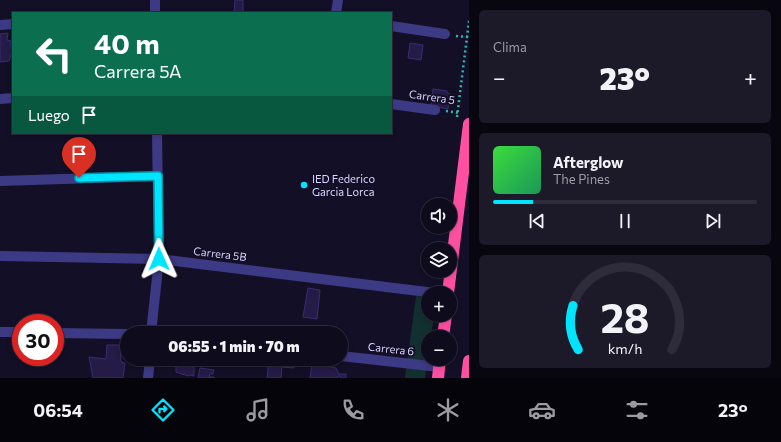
<!DOCTYPE html>
<html lang="es">
<head>
<meta charset="utf-8">
<style>
  :root { --surface:#0e0b1c; --page:#1c1929; --text:#f1f3f6; --muted:#9b9ba3; --line:#2e2b3b; --accent:#00e5ff }
  body { margin:0; font-family:Commissioner,sans-serif; background:var(--page); color:var(--text); height:100vh; display:flex; flex-direction:column; font-size:15px; white-space:nowrap }
  * { box-sizing:border-box; margin:0 }
  p { font-size:13px; color:var(--muted) }
  .icon { flex:none; width:22px; height:22px; fill:none; stroke:currentColor; stroke-width:2; stroke-linecap:round; stroke-linejoin:round }
  .map { position:relative; flex:1; overflow:hidden }
  .sheet { display:flex; flex-direction:column; gap:10px; padding:10px; background:#08060f; width:312px }
  .sheet>* { flex:none }
  .top-card { position:absolute; left:12px; top:12px; width:380px; height:122px; border-radius:0px; box-shadow:0 2px 6px #0003,0 0 0 1px var(--line); background:#0b6e4f; color:#fff; overflow:hidden }
  .fabs { position:absolute; left:421px; top:198px; display:grid; gap:8px }
  .fabs a { display:grid; place-items:center; width:36px; height:36px; border-radius:50%; background:var(--surface); box-shadow:0 2px 6px #0003,0 0 0 1px var(--line); font-size:20px }
  .speed { position:absolute; left:12px; top:314px; display:flex; gap:8px; font-size:20px; font-weight:700; text-align:center }
  .speed>* { display:grid; place-content:center; width:52px; height:52px; border-radius:50%; background:var(--surface); box-shadow:0 2px 6px #0003,0 0 0 1px var(--line); line-height:1 }
  .speed .limit { border:6px solid #d22; background:#fff; color:#111 }
  .pin { position:absolute; display:grid; place-items:center; width:34px; height:34px; color:#fff; margin:-41px -17px; border-radius:50% 50% 50% 0; rotate:-45deg; box-shadow:0 0 4px #0007 }
  .pin .icon { rotate:45deg }
  .me { position:absolute; width:44px; margin:-22px; rotate:359deg; stroke-linejoin:round; filter:drop-shadow(0 0 3px #0008) }
  .turn { display:flex; align-items:center; gap:14px; height:84px; padding:0 16px; font-size:18px }
  .turn .icon { width:52px; height:52px; stroke-width:2.5 }
  .turn b { display:block; font-size:28px; line-height:34px }
  .then { display:flex; align-items:center; height:38px; padding:0 16px; background:#0003; gap:8px; font-size:15px }
  .big { font-size:30px; font-weight:800; line-height:1.1 }
  .sheet .tile { flex:1; display:flex; flex-direction:column; justify-content:center; gap:6px; min-width:0; padding:0 14px; border-radius:6px; background:var(--page) }
  .sheet .dial { align-items:center; gap:0 }
  .dial svg { height:104px; overflow:visible; fill:none; stroke:var(--line); stroke-width:7; stroke-linecap:round; text-anchor:middle }
  .dial text { fill:var(--text); stroke:none }
  .song { display:flex; align-items:center; gap:12px }
  .cover { width:48px; height:48px; border-radius:6px; background:linear-gradient(135deg,hsl(120 70% 55%),hsl(150 70% 35%)) }
  .played { height:4px; border-radius:2px; background:linear-gradient(90deg,var(--accent) 15%,var(--line) 15%) }
  .keys { display:flex; justify-content:space-around; direction:ltr }
  .heat { display:flex; justify-content:space-between; align-items:center; font-size:22px; direction:ltr }
  .trip { position:absolute; left:120px; top:326px; width:228px; height:40px; border-radius:20px; background:var(--surface); box-shadow:0 2px 6px #0003,0 0 0 1px var(--line); font-weight:800; line-height:40px; text-align:center }
  .tab-bar { display:flex; height:64px; justify-content:space-around; align-items:center; background:#06040b; color:var(--muted) }
  .tab-bar .icon { width:28px; height:28px }
  .tab-bar .active { color:var(--accent) }
  .tab-bar b { font-size:18px; color:var(--text) }
  main { display:flex; flex:1; min-height:0 }
  .map>svg:first-child { display:block }
</style>
</head>
<body>
<main>
<div class="map">
<svg width="469" height="378" viewBox="0 0 469 378">
  <rect width="100%" height="100%" fill="#130f26"/>
  <polygon fill="#12302f" points="416,296 428,298 428,315 434,315 431,337 428,337 428,358 425,378 405,378"/>
  <g fill="#241b47" stroke="#3b2d73">
    <polygon points="235,0 243,0 243,13 234,13"/>
    <polygon points="8,33 7,40 11,41 11,47 13,49 9,61 0,62 0,34"/>
    <polygon points="410,43 423,45 421,60 408,58"/>
    <polygon points="433,89 447,91 447,93 450,94 448,109 431,106"/>
    <polygon points="308,288 320,290 317,319 303,317"/>
    <polygon points="107,345 120,345 121,362 125,363 123,378 93,378 89,357 106,359"/>
    <polygon points="176,359 194,361 194,376 190,375 188,376 176,372"/>
    <polygon points="269,359 295,359 294,368 282,367 281,378 267,378"/>
    <polygon points="312,363 336,368 339,374 346,374 346,378 341,378 340,376 338,376 338,378 310,378"/>
    <polygon points="200,368 214,370 213,374 210,374 209,377 214,377 214,378 198,378"/>
  </g>
  <g fill="none" stroke-linecap="round" stroke-linejoin="round">
    <g stroke="#2fb8b0" stroke-width="2.5" stroke-dasharray="2 3" stroke-linecap="butt">
      <polyline points="456,36 469,37"/>
      <polyline points="446,111 459,113"/>
      <polyline points="457,117 469,21"/>
    </g>
    <g stroke="#3d3a85" stroke-width="10">
      <polyline points="155,0 155,13"/>
      <polyline points="336,13 338,0"/>
      <polyline points="0,25 13,24"/>
      <polyline points="391,26 445,34"/>
      <polyline points="0,99 13,98"/>
      <polyline points="391,104 435,110"/>
      <polyline points="0,181 158,176"/>
      <polyline points="0,256 159,259 435,293"/>
      <polyline points="0,332 21,332"/>
      <polyline points="55,333 127,334"/>
      <polyline points="151,333 159,259 157,133"/>
      <polyline points="341,356 439,367"/>
      <polyline points="148,378 150,359"/>
    </g>
    <g stroke="#ff4fa3" stroke-width="12">
      <polyline points="448,293 469,124"/>
      <polyline points="443,337 446,315"/>
      <polyline points="438,378 440,359"/>
      <polyline points="467,378 469,361"/>
    </g>
  </g>
  <g fill="none" stroke-linecap="round" stroke-linejoin="round">
    <defs>
      <polyline id="route" points="79,178 158,176 159,259"/>
    </defs>
    <use href="#route" stroke="#0095a6" stroke-width="10"/>
    <use href="#route" stroke="#00e5ff" stroke-width="7"/>
  </g>
  <circle fill="#00e5ff" stroke="#130f26" stroke-width="1.5" cx="304" cy="185" r="4"/>
  <g text-anchor="middle" stroke-width="4" stroke-linejoin="round" paint-order="stroke">
    <g font-size="11" fill="#d9d4ff" stroke="#130f26">
      <text transform="translate(432 97) rotate(8)" y="4">Carrera 5</text>
      <text transform="translate(220 254) rotate(7)" y="4">Carrera 5B</text>
      <text transform="translate(391 349) rotate(6)" y="4">Carrera 6</text>
    </g>
    <g font-size="11" fill="#d9d4ff" stroke="#130f26" text-anchor="start">
      <text x="312" y="183">IED Federico<tspan x="312" dy="13">Garcia Lorca</tspan></text>
    </g>
  </g>
</svg>
<div class="fabs">
<a><svg class="icon" aria-label="sound" viewBox="0 0 24 24"><path d="M4 9h4l5-4v14l-5-4H4zM17 9q2 3 0 6"/></svg></a>
<a><svg class="icon" aria-label="layers" viewBox="0 0 24 24"><path d="M12 4l9 5-9 5-9-5zM3 14l9 5 9-5"/></svg></a>
<a>+</a>
<a>−</a>
</div>
<div class="speed"><div class="limit">30</div></div>
<div class="pin" style="left:79px;top:178px;background:#d93025"><svg class="icon" aria-label="arrive" viewBox="0 0 24 24"><path d="M6 21V4h12l-3 4 3 4H6"/></svg></div>
<svg class="me" style="left:159px;top:259px" viewBox="-20 -20 40 40"><path d="M0-17L14 15 0 8-14 15z" fill="#00e5ff" stroke="#fff" stroke-width="4"/></svg>
<div class="trip">06:55 · 1 min · 70 m</div>
<div class="top-card">
<div class="turn"><svg class="icon" aria-label="left" viewBox="0 0 24 24"><path d="M17 20v-9H6M10 6l-5 5 5 5"/></svg><div><b>40 m</b>Carrera 5A</div></div>
<div class="then">Luego<svg class="icon" aria-label="arrive" viewBox="0 0 24 24"><path d="M6 21V4h12l-3 4 3 4H6"/></svg></div>
</div>
</div>
<section class="sheet">
<div class="tile"><p>Clima</p>
<div class="heat"><a>−</a><b class="big">23°</b><a>+</a></div>
</div>
<div class="tile">
<div class="song"><i class="cover"></i><div><b>Afterglow</b><p>The Pines</p></div></div>
<div class="played"></div>
<div class="keys"><svg class="icon" aria-label="previous" viewBox="0 0 24 24"><path d="M18 5L8 12l10 7zM5 5v14"/></svg><svg class="icon" aria-label="pause" viewBox="0 0 24 24"><path d="M8 5v14M16 5v14"/></svg><svg class="icon" aria-label="next" viewBox="0 0 24 24"><path d="M6 5l10 7-10 7zM19 5v14"/></svg></div>
</div>
<div class="tile dial"><svg viewBox="0 0 100 80">
<path d="M14 69A42 42 0 1 1 86 69"/>
<path d="M14 69A42 42 0 0 1 10 35" stroke="#00e5ff"/>
<text x="50" y="56" font-size="32" font-weight="700">28</text>
<text x="50" y="72" font-size="11">km/h</text>
</svg></div>
</section>
</main>
<nav class="tab-bar">
<b>06:54</b>
<svg class="icon active" aria-label="directions" viewBox="0 0 24 24"><path d="M12 3l9 9-9 9-9-9zM9 14v-3h6M13 9l2 2-2 2"/></svg>
<svg class="icon" aria-label="music" viewBox="0 0 24 24"><path d="M9 18V5l10-2v13"/><circle cx="6" cy="18" r="3"/><circle cx="16" cy="16" r="3"/></svg>
<svg class="icon" aria-label="phone" viewBox="0 0 24 24"><path d="M5 4h4l2 5-3 2q2 4 5 5l2-3 5 2v4C11 20 4 13 5 4z"/></svg>
<svg class="icon" aria-label="climate" viewBox="0 0 24 24"><path d="M12 3v18M4 7l16 10M4 17L20 7"/></svg>
<svg class="icon" aria-label="car" viewBox="0 0 24 24"><path d="M5 17H2v-5l4-1 3-4h7l3 4 3 1v5h-3M9 17h6M6 11h13"/><circle cx="7" cy="17" r="2"/><circle cx="17" cy="17" r="2"/></svg>
<svg class="icon" aria-label="filters" viewBox="0 0 24 24"><path d="M4 7h16M4 17h16"/><circle cx="9" cy="7" r="2"/><circle cx="15" cy="17" r="2"/></svg>
<b>23°</b>
</nav>
</body>
</html>
